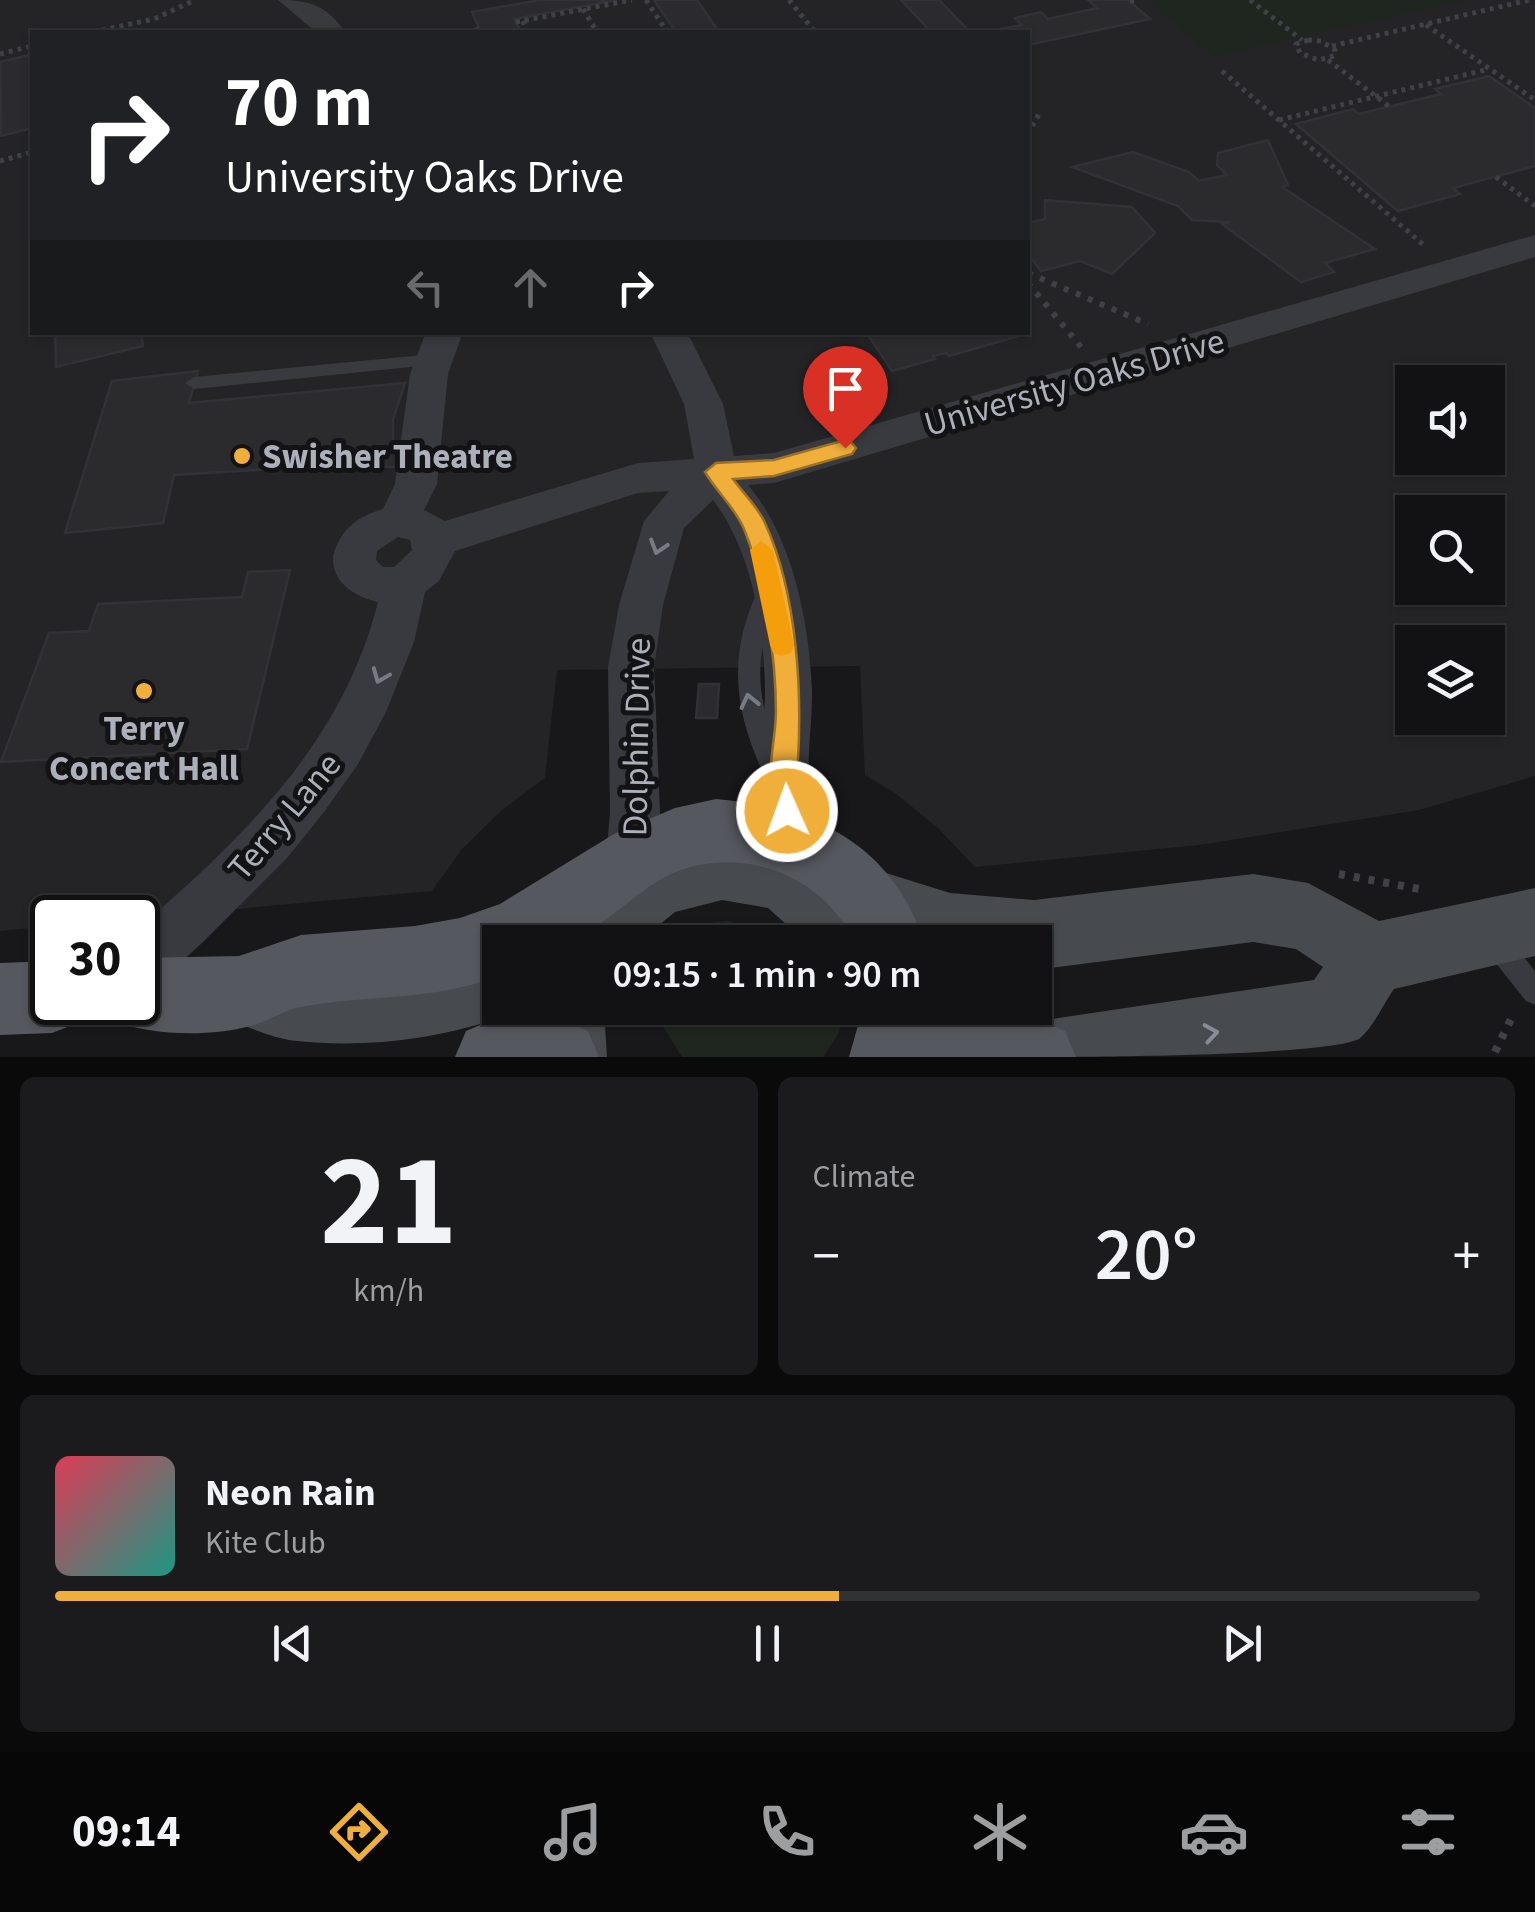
<!DOCTYPE html>
<html lang="en">
<head>
<meta charset="utf-8">
<style>
  :root { --surface:#121214; --page:#1b1b1d; --text:#f1f3f6; --muted:#9c9ea0; --line:#313234; --accent:#f0af3b }
  body { margin:0; font-family:"Source Sans 3",sans-serif; background:var(--page); color:var(--text); height:100vh; display:flex; flex-direction:column; font-size:38px; white-space:nowrap }
  * { box-sizing:border-box; margin:0 }
  p { font-size:32px; color:var(--muted) }
  .icon { flex:none; width:55px; height:55px; fill:none; stroke:currentColor; stroke-width:2; stroke-linecap:round; stroke-linejoin:round }
  .map { position:relative; height:1057px; overflow:hidden }
  .drawer { display:flex; flex-direction:column; gap:20px; padding:20px; background:#0a0a0b; flex:1 }
  .drawer>* { flex:none }
  .guide { position:absolute; left:30px; top:30px; width:1000px; height:305px; border-radius:0px; box-shadow:0 2px 8px #0004,0 0 0 2px var(--line); background:#202124; color:#fff; overflow:hidden }
  .controls { position:absolute; left:1395px; top:365px; display:grid; gap:20px }
  .controls a { display:grid; place-items:center; width:110px; height:110px; border-radius:0px; background:var(--surface); box-shadow:0 2px 8px #0004,0 0 0 2px var(--line); font-size:50px }
  .speed { position:absolute; left:30px; top:895px; display:flex; gap:20px; font-size:50px; font-weight:700; text-align:center }
  .speed>* { display:grid; place-content:center; width:130px; height:130px; border-radius:50%; background:var(--surface); box-shadow:0 2px 8px #0004,0 0 0 2px var(--line); line-height:1 }
  .speed .limit { border:5px solid #111; border-radius:15px; background:#fff; color:#111 }
  .pin { position:absolute; display:grid; place-items:center; width:85px; height:85px; color:#fff; margin:-102px -42px; border-radius:50% 50% 50% 0; rotate:-45deg; box-shadow:0 0 10px #0007 }
  .pin .icon { rotate:45deg }
  .me { position:absolute; width:110px; margin:-55px; rotate:358deg; stroke-linejoin:round; filter:drop-shadow(0 0 8px #0008) }
  .turn { display:flex; align-items:center; gap:35px; height:210px; padding:0 30px; font-size:45px }
  .turn .icon { width:130px; height:130px; stroke-width:2.5 }
  .turn b { display:block; font-size:70px; line-height:85px }
  .lanes { display:flex; align-items:center; height:95px; padding:0 30px; background:#0003; justify-content:center; gap:50px; direction:ltr }
  .lanes .off { opacity:.35 }
  .big { font-size:75px; font-weight:600; line-height:1.1 }
  .drawer .card { flex:1; display:flex; flex-direction:column; justify-content:center; gap:15px; min-width:0; padding:0 35px; border-radius:15px; background:var(--page) }
  .drawer .dial { align-items:center; gap:0 }
  .dial b { font-size:130px; line-height:1 }
  .song { display:flex; align-items:center; gap:30px }
  .cover { width:120px; height:120px; border-radius:15px; background:linear-gradient(135deg,hsl(350 70% 55%),hsl(170 70% 35%)) }
  .played { height:10px; border-radius:5px; background:linear-gradient(90deg,var(--accent) 55%,var(--line) 55%) }
  .keys { display:flex; justify-content:space-around; direction:ltr }
  .heat { display:flex; justify-content:space-between; align-items:center; font-size:55px; direction:ltr }
  .drawer .tiles { flex:1; display:grid; gap:20px; grid-template-columns:1fr 1fr }
  .card:last-child { grid-column:span 2 }
  .trip { position:absolute; left:482px; top:925px; width:570px; height:100px; border-radius:0px; background:var(--surface); box-shadow:0 2px 8px #0004,0 0 0 2px var(--line); font-weight:600; line-height:100px; text-align:center }
  .tab-bar { display:flex; height:160px; justify-content:space-around; align-items:center; background:#070708; color:var(--muted) }
  .tab-bar .icon { width:70px; height:70px }
  .tab-bar .current { color:var(--accent) }
  .tab-bar b { font-size:45px; color:var(--text) }
  .map>svg:first-child { display:block }
</style>
</head>
<body>
<div class="map">
<svg width="1535" height="1057" viewBox="0 0 1535 1057">
  <rect width="100%" height="100%" fill="#18181a"/>
  <path fill="#242427" fill-rule="evenodd" d="M0,0H1535V776L1419,810L1199,845L975,867L938,828L895,793L865,775L860,666L557,670L545,778L502,810L462,849L432,891L138,918H52V926L0,931ZM32,32H1028V332H32ZM1412,382H1488V458H1412ZM1412,512H1488V588H1412ZM1412,642H1488V718H1412Z"/>
  <g fill="#1e261f">
    <polygon points="1148,0 1464,0 1214,56"/>
    <polygon points="728,921 755,927 778,942 662,942 698,924"/>
    <polygon points="634,1008 808,1008 810,1013 845,1011 837,1036 823,1057 682,1057 661,1023 635,1025"/>
  </g>
  <g fill="#2b2b2e" stroke="#323236" stroke-width="2.5">
    <polygon points="540,0 616,0 514,19 521,32 481,32 472,12"/>
    <polygon points="654,0 697,0 719,32 676,32"/>
    <polygon points="901,0 939,0 970,32 931,32"/>
    <polygon points="1088,0 1128,0 1150,19 1028,45 1028,32 984,32 1022,25 1015,18 1041,12 1048,19 1097,8"/>
    <polygon points="32,54 32,128 1,136 0,62"/>
    <polygon points="1489,76 1535,108 1535,166 1453,188 1460,194 1398,211 1296,124 1353,109 1359,114 1441,94 1435,89"/>
    <polygon points="1268,140 1288,185 1282,187 1375,249 1325,263 1334,272 1301,282 1222,224 1229,222 1192,220 1178,206 1072,167 1133,152 1189,172 1199,181 1227,175 1217,165 1218,153"/>
    <polygon points="1045,200 1132,207 1155,233 1112,274 1080,261 1041,271 1028,254 1028,223 1045,219"/>
    <polygon points="55,332 141,332 143,346 56,367"/>
    <polygon points="866,332 1016,332 1019,336 949,356 946,353 933,356 935,359 892,371"/>
    <polygon points="198,371 189,403 405,383 393,419 393,447 398,467 321,466 174,475 163,523 65,533 112,381"/>
    <polygon points="290,570 247,749 1,762 49,633 89,631 98,604 242,597 248,572"/>
    <polygon points="699,684 719,684 717,718 696,718"/>
  </g>
  <g fill="none" stroke-linecap="round" stroke-linejoin="round">
    <g stroke="#3f4146" stroke-width="5" stroke-dasharray="4 5" stroke-linecap="butt">
      <polyline points="646,0 667,32"/>
      <polyline points="789,0 815,32"/>
      <polyline points="1250,0 1302,40"/>
      <polyline points="1130,1 1136,0"/>
      <polyline points="583,9 597,32"/>
      <polyline points="523,21 528,32"/>
      <polyline points="516,22 632,0"/>
      <polyline points="1426,25 1535,100"/>
      <polyline points="93,32 154,19 195,0"/>
      <polyline points="458,32 479,29"/>
      <polygon points="1308,40 1321,41 1335,50 1334,56 1318,60 1300,53 1296,44"/>
      <polyline points="1332,46 1529,0"/>
      <polyline points="0,54 32,46"/>
      <polyline points="1328,60 1390,107"/>
      <polyline points="1222,71 1426,247"/>
      <polyline points="1279,120 1489,69"/>
      <polyline points="1028,134 1039,114"/>
      <polyline points="0,161 32,152"/>
      <polyline points="1496,177 1535,206"/>
    </g>
    <g stroke="#3f4146" stroke-width="6" stroke-dasharray="5 8" stroke-linecap="butt">
      <polyline points="1028,273 1148,324"/>
      <polyline points="1028,283 1081,347"/>
    </g>
    <g stroke="#3f4146" stroke-width="8" stroke-dasharray="6 9" stroke-linecap="butt">
      <polyline points="1339,874 1425,890"/>
      <polyline points="1495,1052 1514,1013"/>
    </g>
    <g fill="#393a3f" fill-rule="evenodd">
      <polygon points="434,354 440,356 443,360 440,364 194,389 185,383 194,377"/>
      <path d="M768,582L775,584L778,590C752,666 755,694 784,768L780,775L772,778L764,775C733,708 727,652 761,584Z"/>
      <polygon points="1496,930 1505,934 1535,971 1535,1005 1526,1001 1487,952 1483,943 1487,934"/>
    </g>
    <g fill="#393a3f" fill-rule="evenodd">
      <path d="M278,0C310,0 326,5 345,32H316Z"/>
      <path d="M1535,235V257L774,483L748,485C793,538 809,622 812,690C813,729 803,768 813,806C817,823 831,838 838,854L830,871L812,879C741,851 765,748 765,690C764,626 752,551 713,500L684,528L663,605L654,667L660,813L656,880L649,898L630,905L611,898L604,880L610,813L608,667L619,605L644,521L669,491L638,493L455,551L439,581L425,592L414,642L386,712L358,764L324,812L287,858L202,943L157,984L138,992V929C244,836 342,744 378,602C355,597 331,582 333,556C341,529 356,517 383,509L395,484L410,374L426,332H463L448,374L437,484L424,510L445,521L638,463L694,459L684,404L650,332H687L723,404L734,456L774,453ZM398,537L410,540L412,550L394,567H383L376,560L377,551Z"/>
    </g>
    <g fill="#474a4f" fill-rule="evenodd">
      <path d="M722,836C768,840 807,854 844,882L870,868L950,893L1034,900L1253,874L1308,883L1379,921L1535,888V956L1394,989C1384,1003 1373,1028 1359,1039C1321,1057 1069,1057 1008,1057L1019,1031L1045,1020L1314,980L1323,967L1296,949L1253,942L1035,970V942H806L768,908L722,900L675,912L638,942H557C581,875 656,846 722,836Z"/>
      <path d="M500,947V1008H525C457,1037 372,1049 297,1041C273,1039 246,1026 223,1017L213,991L223,965C263,949 261,966 298,969C365,974 436,967 500,947Z"/>
      <polygon points="532,1008 604,1008 607,1057 533,1057"/>
    </g>
    <g fill="#55585e" fill-rule="evenodd">
      <path d="M716,799C814,807 892,844 924,942H854C822,872 733,842 665,877C632,895 604,927 569,941C551,948 520,942 500,942V975C435,1002 369,994 301,1007C283,1010 268,1022 250,1026C209,1037 151,1036 112,1020L105,1002H138V958L239,956L301,935L415,926L460,918L500,904L614,834L675,808Z"/>
      <polygon points="52,961 52,1002 86,1002 78,1023 52,1033 0,1035 0,963"/>
      <path d="M863,1008H935L933,1019C982,1004 1018,1011 1065,1031L1076,1057H849Z"/>
      <polygon points="492,1020 562,1020 588,1031 599,1057 455,1057 466,1031"/>
    </g>
  </g>
  <defs><path id="oneway-chevron" d="M-2-3.5L2.5 0L-2 3.5" fill="none" stroke-width="1.6" stroke-linecap="round" stroke-linejoin="round" transform="scale(2.5)"/></defs>
  <g stroke="#787b83">
    <use href="#oneway-chevron" transform="translate(658 547) rotate(107)"/>
    <use href="#oneway-chevron" transform="translate(380 676) rotate(112)"/>
    <use href="#oneway-chevron" transform="translate(749 701) rotate(-103)"/>
  </g>
  <use stroke="#888c95" href="#oneway-chevron" transform="translate(1211 1033) rotate(-9)"/>
  <path fill="#f0af3b" stroke="#9c7226" stroke-width="2.5" d="M845,440L852,443L856,448L852,454L774,476L733,479C743,493 758,507 765,523C798,595 803,697 797,775C796,790 802,807 796,820L787,824L777,820C762,786 775,749 776,713C776,658 765,580 744,529C736,509 716,491 705,472L716,463L774,460Z"/>
  <polygon fill="#f59e0b" points="761,541 773,550 794,645 791,653 782,656 773,653 770,645 750,550"/>
  <g fill="#f0af3b" stroke="#131315" stroke-width="4">
    <circle cx="242" cy="456" r="10"/>
    <circle cx="144" cy="691" r="10"/>
  </g>
  <g text-anchor="middle" stroke-width="10" stroke-linejoin="round" paint-order="stroke">
    <g font-size="35" fill="#abb0ba" stroke="#131315">
      <text transform="translate(1074 382) rotate(-16)" y="12">University Oaks Drive</text>
      <text transform="translate(636 737) rotate(-89)" y="12">Dolphin Drive</text>
      <text transform="translate(284 816) rotate(-50)" y="12">Terry Lane</text>
    </g>
    <g font-size="35" font-weight="bold" fill="#abb0ba" stroke="#131315" text-anchor="start">
      <text x="262" y="468">Swisher Theatre</text>
      <text x="144" y="740" text-anchor="middle">Terry<tspan x="144" dy="40">Concert Hall</tspan></text>
    </g>
  </g>
</svg>
<div class="controls">
<a><svg class="icon" aria-label="sound" viewBox="0 0 24 24"><path d="M4 9h4l5-4v14l-5-4H4zM17 9q2 3 0 6"/></svg></a>
<a><svg class="icon" aria-label="search" viewBox="0 0 24 24"><circle cx="10" cy="10" r="6"/><path d="M15 15l6 6"/></svg></a>
<a><svg class="icon" aria-label="layers" viewBox="0 0 24 24"><path d="M12 4l9 5-9 5-9-5zM3 14l9 5 9-5"/></svg></a>
</div>
<div class="speed"><div class="limit">30</div></div>
<div class="pin" style="left:845px;top:448px;background:#d93025"><svg class="icon" aria-label="arrive" viewBox="0 0 24 24"><path d="M6 21V4h12l-3 4 3 4H6"/></svg></div>
<svg class="me" style="left:787px;top:811px" viewBox="-20 -20 40 40"><circle r="17" fill="#f0af3b" stroke="#fff" stroke-width="3"/><path d="M0-11L8 9 0 5-8 9z" fill="#fff"/></svg>
<div class="trip">09:15 · 1 min · 90 m</div>
<div class="guide">
<div class="turn"><svg class="icon" aria-label="right" viewBox="0 0 24 24"><path d="M7 20v-9h11M14 6l5 5-5 5"/></svg><div><b>70 m</b>University Oaks Drive</div></div>
<div class="lanes"><svg class="icon off" aria-label="left" viewBox="0 0 24 24"><path d="M17 20v-9H6M10 6l-5 5 5 5"/></svg><svg class="icon off" aria-label="ahead" viewBox="0 0 24 24"><path d="M12 20V5M6 11l6-6 6 6"/></svg><svg class="icon" aria-label="right" viewBox="0 0 24 24"><path d="M7 20v-9h11M14 6l5 5-5 5"/></svg></div>
</div>
</div>
<section class="drawer">
<div class="tiles">
<div class="card dial"><b>21</b><p>km/h</p></div>
<div class="card"><p>Climate</p>
<div class="heat"><a>−</a><b class="big">20°</b><a>+</a></div>
</div>
<div class="card">
<div class="song"><i class="cover"></i><div><b>Neon Rain</b><p>Kite Club</p></div></div>
<div class="played"></div>
<div class="keys"><svg class="icon" aria-label="previous" viewBox="0 0 24 24"><path d="M18 5L8 12l10 7zM5 5v14"/></svg><svg class="icon" aria-label="pause" viewBox="0 0 24 24"><path d="M8 5v14M16 5v14"/></svg><svg class="icon" aria-label="next" viewBox="0 0 24 24"><path d="M6 5l10 7-10 7zM19 5v14"/></svg></div>
</div>
</div>
</section>
<nav class="tab-bar">
<b>09:14</b>
<svg class="icon current" aria-label="directions" viewBox="0 0 24 24"><path d="M12 3l9 9-9 9-9-9zM9 14v-3h6M13 9l2 2-2 2"/></svg>
<svg class="icon" aria-label="music" viewBox="0 0 24 24"><path d="M9 18V5l10-2v13"/><circle cx="6" cy="18" r="3"/><circle cx="16" cy="16" r="3"/></svg>
<svg class="icon" aria-label="phone" viewBox="0 0 24 24"><path d="M5 4h4l2 5-3 2q2 4 5 5l2-3 5 2v4C11 20 4 13 5 4z"/></svg>
<svg class="icon" aria-label="climate" viewBox="0 0 24 24"><path d="M12 3v18M4 7l16 10M4 17L20 7"/></svg>
<svg class="icon" aria-label="car" viewBox="0 0 24 24"><path d="M5 17H2v-5l4-1 3-4h7l3 4 3 1v5h-3M9 17h6M6 11h13"/><circle cx="7" cy="17" r="2"/><circle cx="17" cy="17" r="2"/></svg>
<svg class="icon" aria-label="filters" viewBox="0 0 24 24"><path d="M4 7h16M4 17h16"/><circle cx="9" cy="7" r="2"/><circle cx="15" cy="17" r="2"/></svg>
</nav>
</body>
</html>
